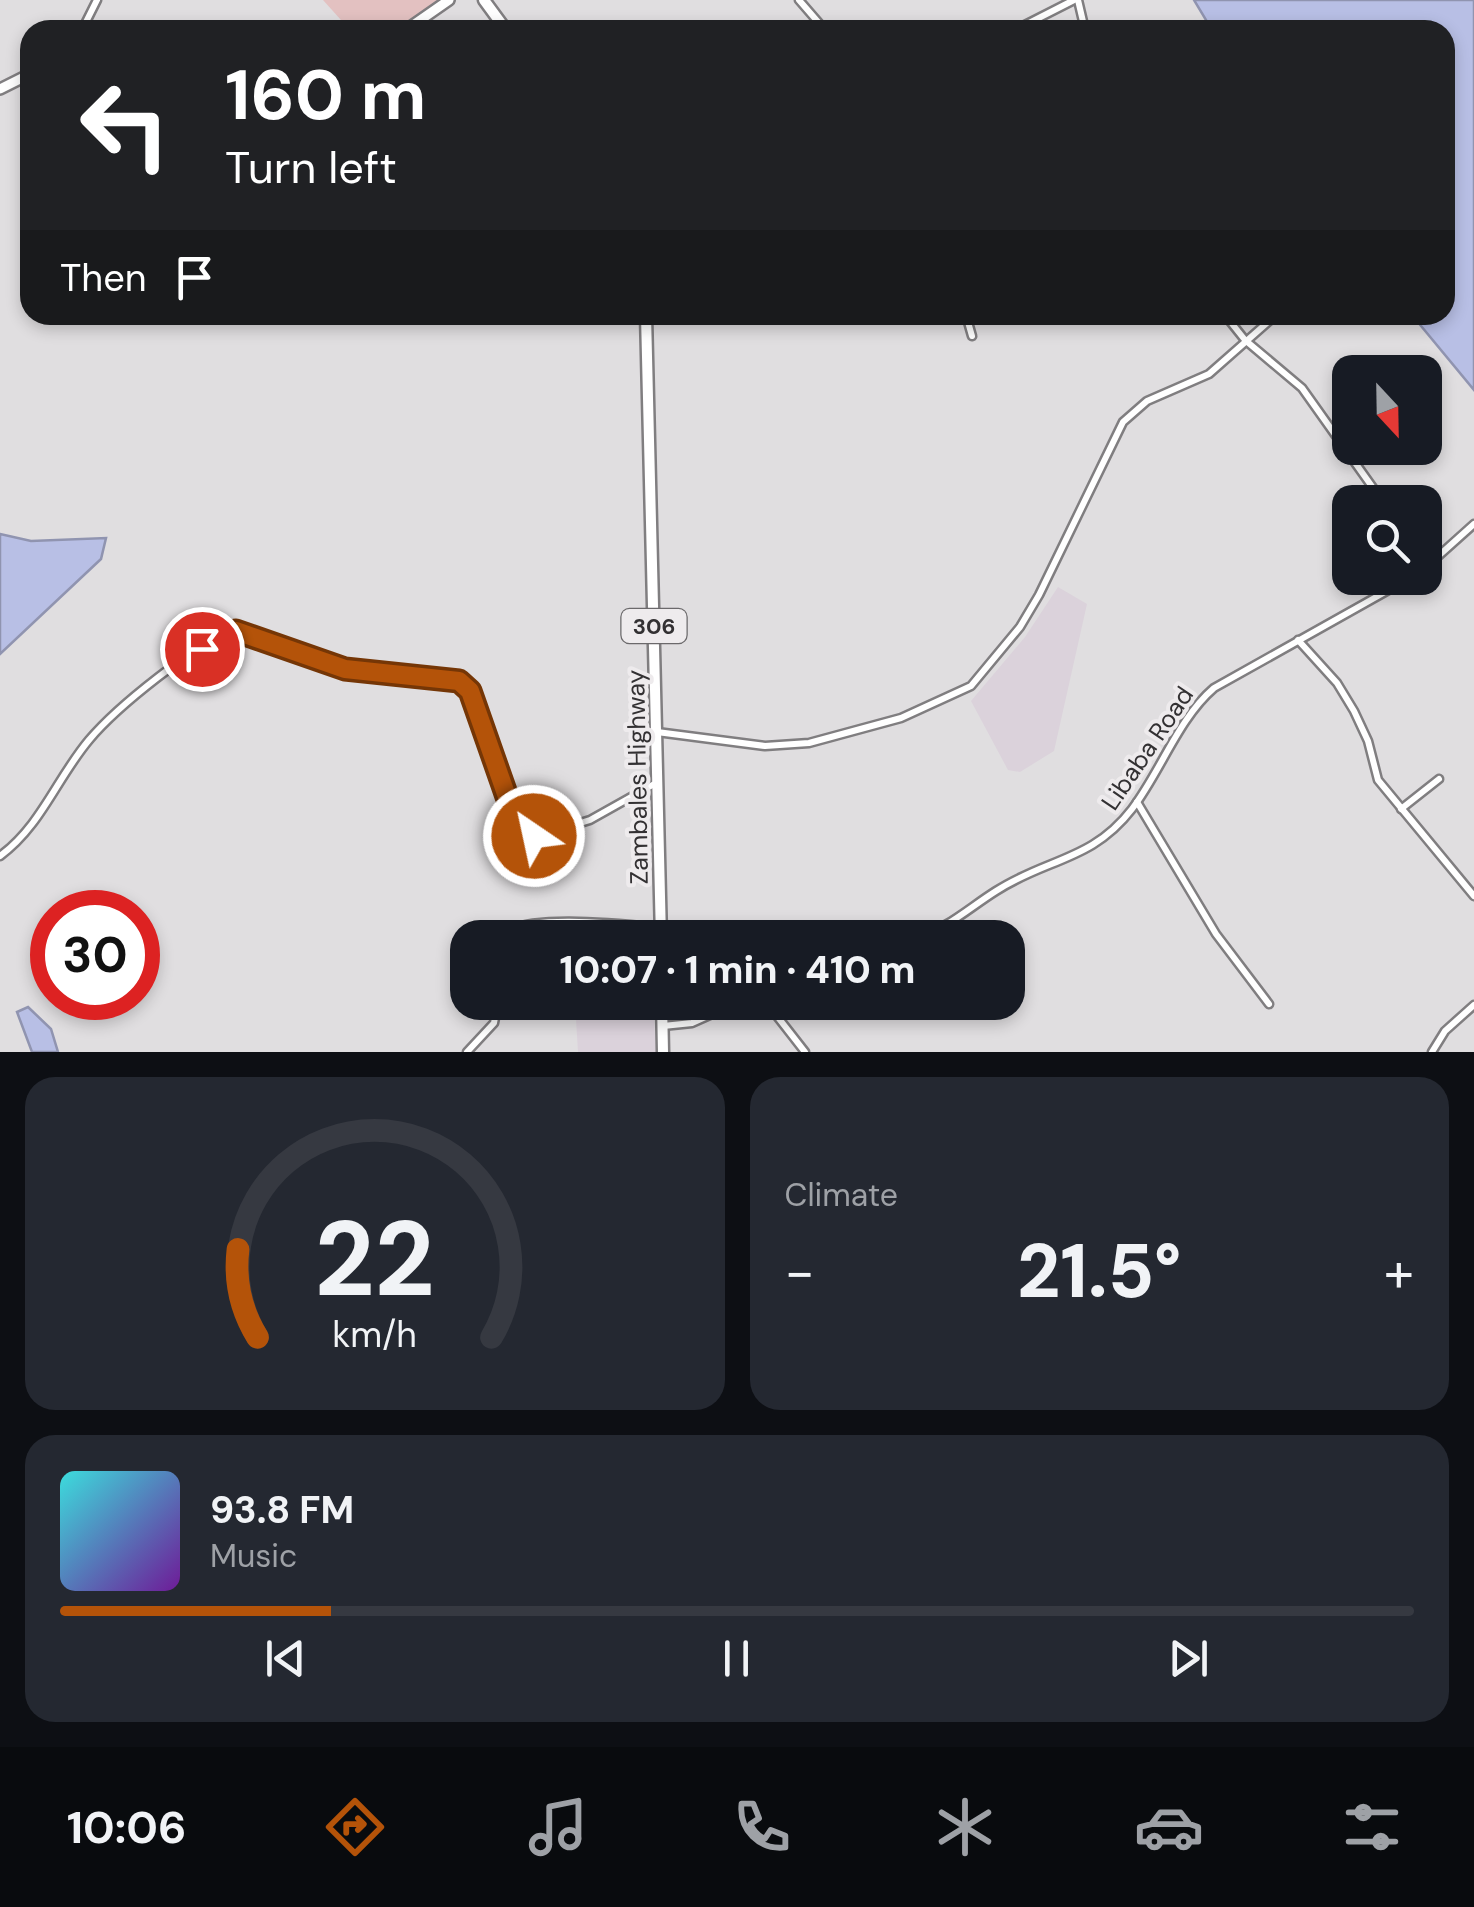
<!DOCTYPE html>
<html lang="en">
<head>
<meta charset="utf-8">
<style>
  :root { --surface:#171b24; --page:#242831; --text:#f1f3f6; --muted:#9ea1a6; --line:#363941; --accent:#b45309 }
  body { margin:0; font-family:"DM Sans",sans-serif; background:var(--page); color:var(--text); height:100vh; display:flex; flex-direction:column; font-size:38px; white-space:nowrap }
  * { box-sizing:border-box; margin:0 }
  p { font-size:32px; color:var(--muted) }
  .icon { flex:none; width:55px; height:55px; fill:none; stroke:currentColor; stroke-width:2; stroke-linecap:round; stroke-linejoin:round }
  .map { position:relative; height:1052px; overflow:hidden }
  .side { display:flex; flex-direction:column; gap:25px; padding:25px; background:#0d0f14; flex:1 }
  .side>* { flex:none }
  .banner { position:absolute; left:20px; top:20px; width:1435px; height:305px; border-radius:30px; box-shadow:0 5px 15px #0003; background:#202124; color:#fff; overflow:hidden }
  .needle { width:65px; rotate:158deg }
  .tools { position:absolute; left:1332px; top:355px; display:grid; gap:20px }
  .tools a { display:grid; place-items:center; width:110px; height:110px; border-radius:20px; background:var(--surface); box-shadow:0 5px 15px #0003; font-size:50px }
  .speed { position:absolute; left:30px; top:890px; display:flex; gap:20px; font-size:50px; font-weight:700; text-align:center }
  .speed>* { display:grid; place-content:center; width:130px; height:130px; border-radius:50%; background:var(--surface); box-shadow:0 5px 15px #0003; line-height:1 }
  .speed .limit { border:15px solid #d22; background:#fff; color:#111 }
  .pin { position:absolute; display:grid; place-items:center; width:85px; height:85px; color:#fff; margin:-42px; border:5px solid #fff; border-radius:50%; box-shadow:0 2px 10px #0007 }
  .me { position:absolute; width:110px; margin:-55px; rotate:326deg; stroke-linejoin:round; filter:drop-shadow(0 0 8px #0008) }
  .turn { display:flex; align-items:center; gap:35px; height:210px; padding:0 40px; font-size:45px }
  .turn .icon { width:130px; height:130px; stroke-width:2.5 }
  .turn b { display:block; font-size:70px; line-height:85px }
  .then { display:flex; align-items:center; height:95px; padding:0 40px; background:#0003; gap:20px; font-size:38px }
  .big { font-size:75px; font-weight:800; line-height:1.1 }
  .side .widget { flex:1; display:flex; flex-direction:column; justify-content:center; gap:15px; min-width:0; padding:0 35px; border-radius:30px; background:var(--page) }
  .side .dial { align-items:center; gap:0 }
  .dial svg { height:260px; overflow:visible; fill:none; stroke:var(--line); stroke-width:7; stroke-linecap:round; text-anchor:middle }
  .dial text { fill:var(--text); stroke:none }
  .song { display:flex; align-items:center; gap:30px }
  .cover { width:120px; height:120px; border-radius:15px; background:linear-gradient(135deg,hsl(180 70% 55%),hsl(280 70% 35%)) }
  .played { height:10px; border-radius:5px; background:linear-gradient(90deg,var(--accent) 20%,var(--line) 20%) }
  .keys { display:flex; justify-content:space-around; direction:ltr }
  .heat { display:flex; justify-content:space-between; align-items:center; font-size:55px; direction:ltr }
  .side .tiles { flex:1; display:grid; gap:25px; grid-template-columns:1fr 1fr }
  .widget:last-child { grid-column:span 2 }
  .trip { position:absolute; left:450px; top:920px; width:575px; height:100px; border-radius:30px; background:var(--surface); box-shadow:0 5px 15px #0003; font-weight:800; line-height:100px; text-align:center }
  .dock { display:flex; height:160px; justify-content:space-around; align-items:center; background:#090b0e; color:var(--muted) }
  .dock .icon { width:70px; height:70px }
  .dock .active { color:var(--accent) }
  .dock b { font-size:45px; color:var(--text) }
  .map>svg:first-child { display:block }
</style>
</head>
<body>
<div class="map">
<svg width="1474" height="1052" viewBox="0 0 1474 1052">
  <rect width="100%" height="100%" fill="#e0dee0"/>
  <g fill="#dbd2db">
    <polygon points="1058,587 1087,604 1054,751 1020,772 1008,770 971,701 1025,637"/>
    <polygon points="575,1003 653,1003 656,1052 578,1052"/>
  </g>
  <polygon fill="#e3c1c1" points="323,0 441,0 401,30 350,30"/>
  <g fill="#b8bfe5" stroke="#9094b0" stroke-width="2.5">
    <polygon points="1194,0 1474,0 1474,390 1412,315 1445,315 1445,30 1212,30"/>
    <polygon points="0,534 31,541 106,538 101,559 0,654"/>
    <polygon points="28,1007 51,1029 58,1052 32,1052 17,1012"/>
  </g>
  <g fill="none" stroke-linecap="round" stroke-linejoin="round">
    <defs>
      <g id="minor">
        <polyline points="799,0 825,30"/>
        <polyline points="1078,0 1085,30"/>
        <polyline points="82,30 97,0"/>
        <polyline points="1015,30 1074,0"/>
        <polyline points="966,315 972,336"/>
        <polyline points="1225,315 1245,340 1302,388 1383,502"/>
        <polyline points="1425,568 1474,524"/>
        <polyline points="1298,640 1337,683 1354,711 1368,741 1378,780 1474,896"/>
        <polyline points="657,732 765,746 809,743 901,718 971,686 1020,627 1039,595 1123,422 1147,401 1209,374 1276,315"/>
        <polyline points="1137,802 1216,934 1269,1004"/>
        <polyline points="1401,809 1439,779"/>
        <path d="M0,856C41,826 57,778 89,740C115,709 198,640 236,631L345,669L444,678L465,685L511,808L520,826L534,837L590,820L656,783"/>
        <path d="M500,938C513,911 632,925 661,928"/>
        <path d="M917,938C948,928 969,908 996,891C1047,858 1092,861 1132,809C1161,771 1178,719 1214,688L1410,578"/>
        <polyline points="766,1002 805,1052"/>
        <polyline points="663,1026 692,1023 739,1002"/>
        <polyline points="467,1052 494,1023 498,1002"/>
        <polyline points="1432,1052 1445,1031 1474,1005"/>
      </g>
      <g id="tertiary">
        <polyline points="406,30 449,0"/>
        <polyline points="0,89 30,74"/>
      </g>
      <g id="primary">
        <polyline points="484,0 506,30"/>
        <polyline points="646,315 661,938"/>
        <polyline points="662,1002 663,1052"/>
      </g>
    </defs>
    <use href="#minor" stroke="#807e80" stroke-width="11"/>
    <use href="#tertiary" stroke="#807e80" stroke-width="14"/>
    <use href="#primary" stroke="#807e80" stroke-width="15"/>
    <use href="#minor" stroke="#fff" stroke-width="6"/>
    <use href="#tertiary" stroke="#fff" stroke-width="9"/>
    <use href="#primary" stroke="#fff" stroke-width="10"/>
  </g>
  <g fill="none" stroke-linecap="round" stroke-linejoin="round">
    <defs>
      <polyline id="route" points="202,649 236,631 345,669 459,681 470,691 511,808 520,826 534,836"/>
    </defs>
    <use href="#route" stroke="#753606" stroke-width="25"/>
    <use href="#route" stroke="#b45309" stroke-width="18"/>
  </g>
  <g text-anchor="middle" stroke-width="8" stroke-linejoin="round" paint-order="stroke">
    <rect fill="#eeebed" stroke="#6b696b" stroke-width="2.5" x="621.5" y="609" width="65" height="34" rx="8"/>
    <g font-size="22" font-weight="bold" fill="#333133">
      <text x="654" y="634">306</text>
    </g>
    <g font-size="25" fill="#333133" stroke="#eeebed">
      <text transform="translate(1147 748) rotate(-56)" y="9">Libaba Road</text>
      <text transform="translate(637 777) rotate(-91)" y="9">Zambales Highway</text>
    </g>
  </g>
</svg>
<div class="tools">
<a><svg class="needle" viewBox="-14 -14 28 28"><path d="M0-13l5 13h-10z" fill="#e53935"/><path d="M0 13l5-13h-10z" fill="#9ea1a6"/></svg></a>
<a><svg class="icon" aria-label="search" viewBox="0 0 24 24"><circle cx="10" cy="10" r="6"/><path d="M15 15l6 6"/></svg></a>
</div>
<div class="speed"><div class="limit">30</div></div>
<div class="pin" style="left:202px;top:649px;background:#d93025"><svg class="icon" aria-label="arrive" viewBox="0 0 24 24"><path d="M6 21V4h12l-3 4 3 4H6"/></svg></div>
<svg class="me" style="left:534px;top:836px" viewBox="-20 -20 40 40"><circle r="17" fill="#b45309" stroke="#fff" stroke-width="3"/><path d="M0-11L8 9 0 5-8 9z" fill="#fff"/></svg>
<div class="trip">10:07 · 1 min · 410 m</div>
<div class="banner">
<div class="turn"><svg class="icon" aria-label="left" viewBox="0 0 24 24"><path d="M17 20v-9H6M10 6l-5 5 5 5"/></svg><div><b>160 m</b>Turn left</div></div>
<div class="then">Then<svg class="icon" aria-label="arrive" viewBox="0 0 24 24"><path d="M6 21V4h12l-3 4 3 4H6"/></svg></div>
</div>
</div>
<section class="side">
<div class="tiles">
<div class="widget dial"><svg viewBox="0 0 100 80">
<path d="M14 69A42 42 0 1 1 86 69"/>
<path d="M14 69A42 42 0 0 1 8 42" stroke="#b45309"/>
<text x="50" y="56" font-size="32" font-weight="700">22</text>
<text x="50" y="72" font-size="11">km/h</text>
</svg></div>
<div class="widget"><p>Climate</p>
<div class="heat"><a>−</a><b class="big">21.5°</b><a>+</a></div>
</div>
<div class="widget">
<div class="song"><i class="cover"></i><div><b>93.8 FM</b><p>Music</p></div></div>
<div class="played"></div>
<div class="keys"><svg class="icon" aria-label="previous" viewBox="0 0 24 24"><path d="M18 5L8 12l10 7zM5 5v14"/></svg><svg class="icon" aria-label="pause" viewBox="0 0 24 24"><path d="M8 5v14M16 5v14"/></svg><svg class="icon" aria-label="next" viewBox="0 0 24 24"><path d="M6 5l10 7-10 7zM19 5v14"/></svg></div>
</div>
</div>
</section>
<nav class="dock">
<b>10:06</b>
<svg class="icon active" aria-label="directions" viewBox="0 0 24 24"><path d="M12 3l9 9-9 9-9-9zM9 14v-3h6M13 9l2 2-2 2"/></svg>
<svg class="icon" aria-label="music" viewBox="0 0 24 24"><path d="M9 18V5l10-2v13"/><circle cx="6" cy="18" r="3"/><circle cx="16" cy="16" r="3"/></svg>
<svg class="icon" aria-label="phone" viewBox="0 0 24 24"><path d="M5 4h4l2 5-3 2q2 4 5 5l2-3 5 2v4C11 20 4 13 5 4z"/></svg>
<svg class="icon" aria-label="climate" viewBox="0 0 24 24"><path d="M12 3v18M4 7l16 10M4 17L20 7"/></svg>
<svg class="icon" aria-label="car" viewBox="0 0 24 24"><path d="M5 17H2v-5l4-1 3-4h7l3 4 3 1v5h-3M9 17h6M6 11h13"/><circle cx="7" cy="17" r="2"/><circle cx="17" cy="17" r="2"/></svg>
<svg class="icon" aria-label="filters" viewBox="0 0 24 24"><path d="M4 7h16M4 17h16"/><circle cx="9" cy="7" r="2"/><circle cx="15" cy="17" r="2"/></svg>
</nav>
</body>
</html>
